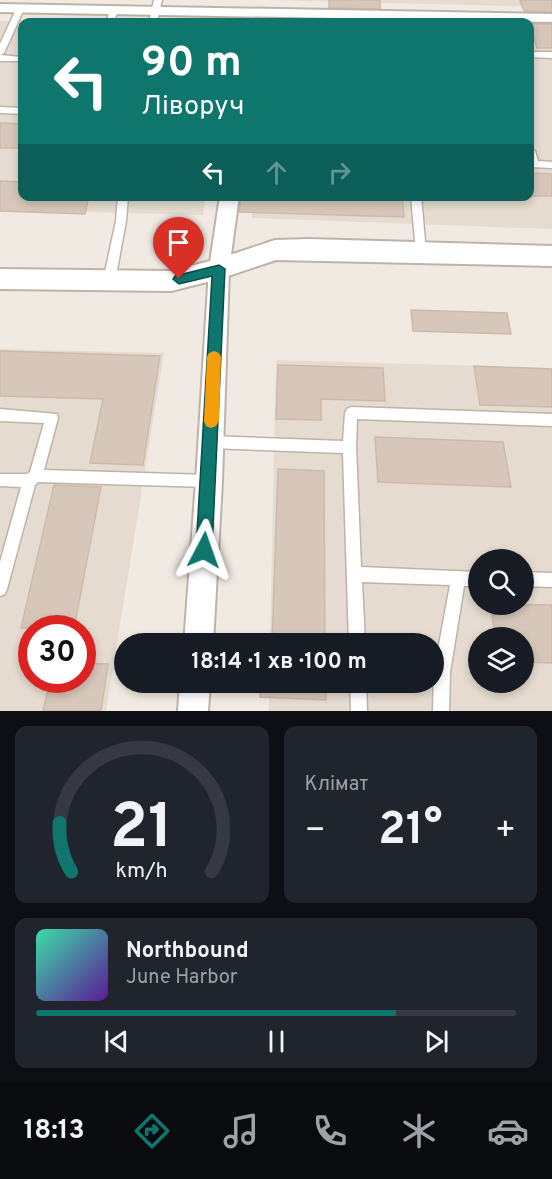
<!DOCTYPE html>
<html lang="uk">
<head>
<meta charset="utf-8">
<style>
  :root { --surface:#171b24; --page:#20242c; --text:#f1f3f6; --muted:#9ea1a6; --line:#363941; --accent:#0f766e }
  body { margin:0; font-family:Overpass,sans-serif; background:var(--page); color:var(--text); height:100vh; display:flex; flex-direction:column; font-size:22px; white-space:nowrap }
  * { box-sizing:border-box; margin:0 }
  p { font-size:20px; color:var(--muted) }
  .icon { flex:none; width:33px; height:33px; fill:none; stroke:currentColor; stroke-width:2; stroke-linecap:round; stroke-linejoin:round }
  .map { position:relative; height:711px; overflow:hidden }
  .details { display:flex; flex-direction:column; gap:15px; padding:15px; background:#0d0f14; flex:1 }
  .details>* { flex:none }
  .hud { position:absolute; left:18px; top:18px; width:516px; height:183px; border-radius:12px; box-shadow:0 3px 9px #0003; background:#0f766e; color:#fff; overflow:hidden }
  .tools { position:absolute; left:468px; top:549px; display:grid; gap:12px }
  .tools a { display:grid; place-items:center; width:66px; height:66px; border-radius:50%; background:var(--surface); box-shadow:0 3px 9px #0003; font-size:30px }
  .speed { position:absolute; left:18px; top:615px; display:flex; gap:12px; font-size:30px; font-weight:700; text-align:center }
  .speed>* { display:grid; place-content:center; width:78px; height:78px; border-radius:50%; background:var(--surface); box-shadow:0 3px 9px #0003; line-height:1 }
  .speed .limit { border:9px solid #d22; background:#fff; color:#111 }
  .pin { position:absolute; display:grid; place-items:center; width:51px; height:51px; color:#fff; margin:-62px -26px; border-radius:50% 50% 50% 0; rotate:-45deg; box-shadow:0 0 6px #0007 }
  .pin .icon { rotate:45deg }
  .me { position:absolute; width:66px; margin:-33px; rotate:4deg; stroke-linejoin:round; filter:drop-shadow(0 0 4px #0008) }
  .turn { display:flex; align-items:center; gap:21px; height:126px; padding:0 24px; font-size:27px }
  .turn .icon { width:78px; height:78px; stroke-width:2.5 }
  .turn b { display:block; font-size:42px; line-height:51px }
  .lanes { display:flex; align-items:center; height:57px; padding:0 24px; background:#0003; justify-content:center; gap:30px; direction:ltr }
  .lanes .off { opacity:.35 }
  .big { font-size:45px; font-weight:700; line-height:1.1 }
  .details .tile { flex:1; display:flex; flex-direction:column; justify-content:center; gap:9px; min-width:0; padding:0 21px; border-radius:12px; background:var(--page) }
  .details .dial { align-items:center; gap:0 }
  .dial svg { height:156px; overflow:visible; fill:none; stroke:var(--line); stroke-width:7; stroke-linecap:round; text-anchor:middle }
  .dial text { fill:var(--text); stroke:none }
  .song { display:flex; align-items:center; gap:18px }
  .cover { width:72px; height:72px; border-radius:9px; background:linear-gradient(135deg,hsl(160 70% 55%),hsl(270 70% 35%)) }
  .played { height:6px; border-radius:3px; background:linear-gradient(90deg,var(--accent) 75%,var(--line) 75%) }
  .keys { display:flex; justify-content:space-around; direction:ltr }
  .heat { display:flex; justify-content:space-between; align-items:center; font-size:33px; direction:ltr }
  .details .tiles { flex:1; display:grid; gap:15px; grid-template-columns:1fr 1fr }
  .tile:last-child { grid-column:span 2 }
  .trip { position:absolute; left:114px; top:633px; width:330px; height:60px; border-radius:30px; background:var(--surface); box-shadow:0 3px 9px #0003; font-weight:700; line-height:60px; text-align:center }
  .menu { display:flex; height:96px; justify-content:space-around; align-items:center; background:#090b0e; color:var(--muted) }
  .menu .icon { width:42px; height:42px }
  .menu .on { color:var(--accent) }
  .menu b { font-size:27px; color:var(--text) }
  .map>svg:first-child { display:block }
</style>
</head>
<body>
<div class="map">
<svg width="552" height="711" viewBox="0 0 552 711">
  <rect width="100%" height="100%" fill="#f1eae2"/>
  <g fill="#e5dbd0" fill-rule="evenodd">
    <polygon points="269,0 552,0 552,7"/>
    <polygon points="0,21 157,22 22,22 22,196 205,197 203,215 0,210"/>
    <polygon points="530,27 552,28 552,229 252,218 253,197 530,196"/>
    <path d="M0,349L164,353L106,711H0ZM32,628H82V680H32Z"/>
    <path d="M276,360L552,368V711H269V683L434,682V644L270,643ZM478,560H524V604H478ZM478,638H524V682H478Z"/>
  </g>
  <g fill="#d6c7ba" stroke="#cdbaaa" stroke-width="1.5">
    <polygon points="329,0 380,0 380,9 329,8"/>
    <polygon points="520,0 552,0 552,12 524,11"/>
    <polygon points="530,24 552,24 552,48 537,48"/>
    <polygon points="0,123 22,124 22,148 0,148"/>
    <polygon points="530,173 552,174 552,196 530,196"/>
    <polygon points="0,181 22,182 22,196 89,196 85,214 0,211"/>
    <polygon points="241,196 402,196 404,217 239,212"/>
    <polygon points="411,310 507,313 511,334 413,331"/>
    <polygon points="0,351 160,356 143,465 90,463 103,399 0,396"/>
    <polygon points="278,365 383,368 385,401 321,399 321,420 276,419"/>
    <polygon points="474,366 552,369 552,407 480,405"/>
    <polygon points="375,437 503,442 511,487 378,482"/>
    <polygon points="278,469 324,471 325,644 272,644"/>
    <polygon points="54,485 101,487 74,628 21,628"/>
    <polygon points="490,604 552,605 552,663 524,662 524,638 496,638"/>
    <polygon points="82,663 108,664 101,711 43,711 50,680 82,680"/>
    <polygon points="260,682 326,682 326,700 260,697"/>
  </g>
  <g fill="none" stroke-linecap="round" stroke-linejoin="round">
    <defs>
      <g id="service">
        <polygon points="154,0 162,0 157,22 149,22"/>
        <polygon points="17,7 24,9 4,53 0,55 22,57 22,61 0,61 0,44"/>
        <polygon points="111,8 118,10 114,22 106,22"/>
        <polygon points="552,52 552,58 530,57 530,52"/>
        <polygon points="0,107 22,108 22,114 0,113"/>
        <polygon points="530,148 535,151 538,161 552,162 552,168 530,167"/>
        <polygon points="118,196 128,196 126,221 115,281 109,285 103,281 116,221"/>
        <polygon points="411,196 421,196 426,252 421,256 416,252"/>
        <polygon points="351,407 552,414 552,426 357,419 356,447 361,567 478,572 478,586 464,586 450,672 449,711 433,711 434,672 450,585 362,582 365,644 349,644 343,453 210,448 205,446 203,442 205,438 210,436 343,441 345,413 347,409"/>
        <polygon points="0,409 57,414 58,418 44,470 209,475 214,476 216,481 214,486 209,487 38,482 35,485 7,589 5,594 0,596 0,562 21,487 0,486 0,474 27,474 30,472 44,423 0,421"/>
        <polygon points="524,572 552,573 552,587 524,586"/>
        <polygon points="350,682 366,682 367,711 351,711"/>
      </g>
      <g id="minor">
        <polygon points="0,4 552,14 552,22 0,12"/>
        <polygon points="220,196 239,196 229,269 222,481 213,644 184,644 196,481 209,269"/>
        <polygon points="180,682 210,682 208,711 178,711"/>
      </g>
      <polygon id="tertiary" points="309,239 552,246 552,266 276,260 219,279 171,291 0,289 0,269 171,271 218,259 275,240"/>
    </defs>
    <use href="#service" stroke="#bfb3a8" stroke-width="3"/>
    <use href="#minor" stroke="#bfb3a8" stroke-width="4"/>
    <use href="#tertiary" stroke="#bfb3a8" stroke-width="4"/>
    <use href="#service" fill="#fff" fill-rule="evenodd"/>
    <use href="#minor" fill="#fff" fill-rule="evenodd"/>
    <use href="#tertiary" fill="#fff" fill-rule="evenodd"/>
  </g>
  <polygon fill="#0f766e" stroke="#0a4d48" stroke-width="1.5" points="219,265 225,269 212,550 210,556 204,559 198,556 196,550 212,276 179,284 173,279 175,276"/>
  <polygon fill="#f59e0b" points="214,351 219,353 221,357 219,421 216,426 211,428 206,426 204,421 207,357 209,353"/>
</svg>
<div class="tools">
<a><svg class="icon" aria-label="search" viewBox="0 0 24 24"><circle cx="10" cy="10" r="6"/><path d="M15 15l6 6"/></svg></a>
<a><svg class="icon" aria-label="layers" viewBox="0 0 24 24"><path d="M12 4l9 5-9 5-9-5zM3 14l9 5 9-5"/></svg></a>
</div>
<div class="speed"><div class="limit">30</div></div>
<div class="pin" style="left:179px;top:279px;background:#d93025"><svg class="icon" aria-label="arrive" viewBox="0 0 24 24"><path d="M6 21V4h12l-3 4 3 4H6"/></svg></div>
<svg class="me" style="left:204px;top:550px" viewBox="-20 -20 40 40"><path d="M0-17L14 15 0 8-14 15z" fill="#0f766e" stroke="#fff" stroke-width="4"/></svg>
<div class="trip">18:14 · 1 хв · 100 m</div>
<div class="hud">
<div class="turn"><svg class="icon" aria-label="left" viewBox="0 0 24 24"><path d="M17 20v-9H6M10 6l-5 5 5 5"/></svg><div><b>90 m</b>Ліворуч</div></div>
<div class="lanes"><svg class="icon" aria-label="left" viewBox="0 0 24 24"><path d="M17 20v-9H6M10 6l-5 5 5 5"/></svg><svg class="icon off" aria-label="ahead" viewBox="0 0 24 24"><path d="M12 20V5M6 11l6-6 6 6"/></svg><svg class="icon off" aria-label="right" viewBox="0 0 24 24"><path d="M7 20v-9h11M14 6l5 5-5 5"/></svg></div>
</div>
</div>
<section class="details">
<div class="tiles">
<div class="tile dial"><svg viewBox="0 0 100 80">
<path d="M14 69A42 42 0 1 1 86 69"/>
<path d="M14 69A42 42 0 0 1 8 44" stroke="#0f766e"/>
<text x="50" y="56" font-size="32" font-weight="700">21</text>
<text x="50" y="72" font-size="11">km/h</text>
</svg></div>
<div class="tile"><p>Клімат</p>
<div class="heat"><a>−</a><b class="big">21°</b><a>+</a></div>
</div>
<div class="tile">
<div class="song"><i class="cover"></i><div><b>Northbound</b><p>June Harbor</p></div></div>
<div class="played"></div>
<div class="keys"><svg class="icon" aria-label="previous" viewBox="0 0 24 24"><path d="M18 5L8 12l10 7zM5 5v14"/></svg><svg class="icon" aria-label="pause" viewBox="0 0 24 24"><path d="M8 5v14M16 5v14"/></svg><svg class="icon" aria-label="next" viewBox="0 0 24 24"><path d="M6 5l10 7-10 7zM19 5v14"/></svg></div>
</div>
</div>
</section>
<nav class="menu">
<b>18:13</b>
<svg class="icon on" aria-label="directions" viewBox="0 0 24 24"><path d="M12 3l9 9-9 9-9-9zM9 14v-3h6M13 9l2 2-2 2"/></svg>
<svg class="icon" aria-label="music" viewBox="0 0 24 24"><path d="M9 18V5l10-2v13"/><circle cx="6" cy="18" r="3"/><circle cx="16" cy="16" r="3"/></svg>
<svg class="icon" aria-label="phone" viewBox="0 0 24 24"><path d="M5 4h4l2 5-3 2q2 4 5 5l2-3 5 2v4C11 20 4 13 5 4z"/></svg>
<svg class="icon" aria-label="climate" viewBox="0 0 24 24"><path d="M12 3v18M4 7l16 10M4 17L20 7"/></svg>
<svg class="icon" aria-label="car" viewBox="0 0 24 24"><path d="M5 17H2v-5l4-1 3-4h7l3 4 3 1v5h-3M9 17h6M6 11h13"/><circle cx="7" cy="17" r="2"/><circle cx="17" cy="17" r="2"/></svg>
</nav>
</body>
</html>
